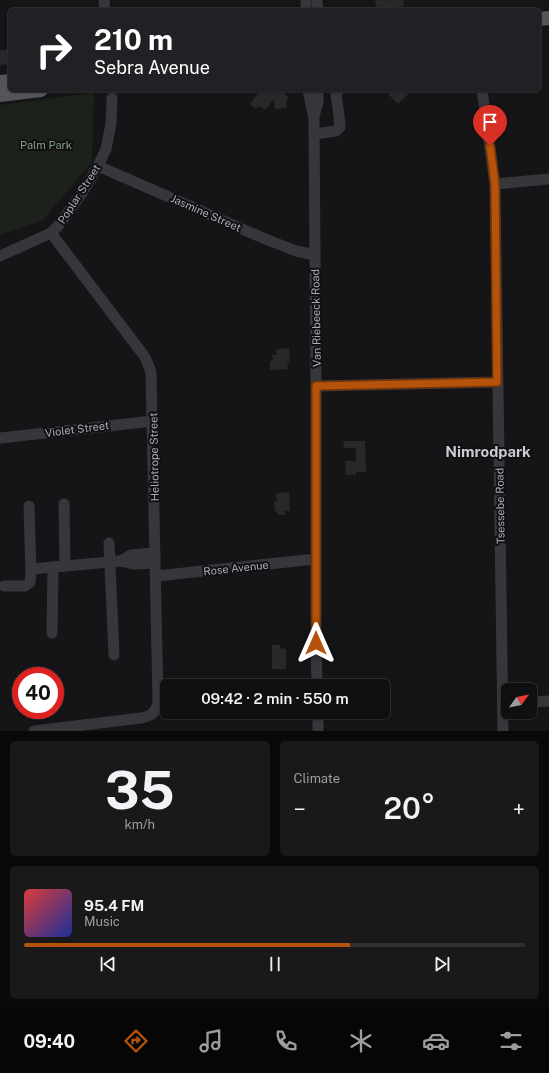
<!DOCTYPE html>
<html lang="en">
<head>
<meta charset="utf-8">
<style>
  :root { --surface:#101011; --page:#19191a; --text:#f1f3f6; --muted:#9c9d9f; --line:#303031; --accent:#b45309 }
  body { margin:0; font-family:"Public Sans",sans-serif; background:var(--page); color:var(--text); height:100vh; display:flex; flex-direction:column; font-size:15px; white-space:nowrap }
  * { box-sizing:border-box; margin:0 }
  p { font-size:13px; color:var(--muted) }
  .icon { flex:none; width:22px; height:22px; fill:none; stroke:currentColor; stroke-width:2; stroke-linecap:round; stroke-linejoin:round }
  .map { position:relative; height:731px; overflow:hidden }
  .details { display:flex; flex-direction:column; gap:10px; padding:10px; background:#090909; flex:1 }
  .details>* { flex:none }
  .hud { position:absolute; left:8px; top:8px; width:533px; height:84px; border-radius:6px; box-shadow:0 1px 3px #0004,0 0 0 1px var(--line); background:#202124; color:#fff; overflow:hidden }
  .needle { width:26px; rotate:57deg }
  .tools { position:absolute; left:501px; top:683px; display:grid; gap:8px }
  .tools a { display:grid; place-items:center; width:36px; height:36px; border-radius:6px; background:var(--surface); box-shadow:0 1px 3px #0004,0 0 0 1px var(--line); font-size:20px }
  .speed { position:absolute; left:12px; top:667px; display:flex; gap:8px; font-size:20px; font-weight:700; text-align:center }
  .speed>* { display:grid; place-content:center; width:52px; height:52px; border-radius:50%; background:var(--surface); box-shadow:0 1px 3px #0004,0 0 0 1px var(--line); line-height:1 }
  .speed .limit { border:6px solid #d22; background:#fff; color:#111 }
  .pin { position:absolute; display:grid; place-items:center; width:34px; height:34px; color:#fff; margin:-41px -17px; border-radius:50% 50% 50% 0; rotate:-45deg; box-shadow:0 0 4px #0007 }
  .pin .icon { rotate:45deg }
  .me { position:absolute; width:44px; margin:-22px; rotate:0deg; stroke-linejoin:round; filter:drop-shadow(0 0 3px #0008) }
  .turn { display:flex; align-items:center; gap:14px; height:84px; padding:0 20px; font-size:18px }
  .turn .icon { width:52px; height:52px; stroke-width:2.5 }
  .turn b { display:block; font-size:28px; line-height:34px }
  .big { font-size:30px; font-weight:600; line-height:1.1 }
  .details .widget { flex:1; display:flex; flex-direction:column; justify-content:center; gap:6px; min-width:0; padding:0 14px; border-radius:6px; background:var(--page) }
  .details .dial { align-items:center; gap:0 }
  .dial b { font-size:52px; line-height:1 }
  .song { display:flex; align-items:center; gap:12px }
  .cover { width:48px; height:48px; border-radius:6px; background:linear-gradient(135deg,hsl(0 70% 55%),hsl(230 70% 35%)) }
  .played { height:4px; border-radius:2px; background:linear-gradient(90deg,var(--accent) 65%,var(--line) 65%) }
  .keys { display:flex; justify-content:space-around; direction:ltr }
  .heat { display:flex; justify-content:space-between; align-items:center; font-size:22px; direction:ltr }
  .details .tiles { flex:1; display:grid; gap:10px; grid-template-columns:1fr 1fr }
  .widget:last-child { grid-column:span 2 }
  .trip { position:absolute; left:160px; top:679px; width:230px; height:40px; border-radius:6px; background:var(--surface); box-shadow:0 1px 3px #0004,0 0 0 1px var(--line); font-weight:600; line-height:40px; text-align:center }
  .tab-bar { display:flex; height:64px; justify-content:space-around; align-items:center; background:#060607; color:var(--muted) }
  .tab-bar .icon { width:28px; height:28px }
  .tab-bar .selected { color:var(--accent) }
  .tab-bar b { font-size:18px; color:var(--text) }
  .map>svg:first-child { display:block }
</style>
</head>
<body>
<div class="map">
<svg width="549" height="731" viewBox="0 0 549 731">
  <rect width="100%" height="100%" fill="#151517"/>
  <polygon fill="#1c211c" points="94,93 92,162 43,220 0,235 0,105"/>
  <g fill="#28282b">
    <polygon points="375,0 403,0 404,6 377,10"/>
    <polygon points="0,50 7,50 8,64 0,65"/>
    <polygon points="260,90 280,90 289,98 286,101 287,108 275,109 274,99 265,110 259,106 256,109 250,104"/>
    <polygon points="393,90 412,90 398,104 388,94"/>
    <polygon points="289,348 290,363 287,363 288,369 270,370 270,361 273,361 272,355 277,355 276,349"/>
    <polygon points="343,441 365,441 366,472 356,472 356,475 346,475 345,461 356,461 356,448 344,448"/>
    <polygon points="289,492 290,511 285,511 285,515 278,515 277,511 275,512 274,502 277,502 276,493"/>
    <polygon points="272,645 280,645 280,648 286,649 286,669 272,669"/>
  </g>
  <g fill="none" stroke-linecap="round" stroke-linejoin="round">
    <g stroke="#36373b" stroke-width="11">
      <polyline points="104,0 105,10"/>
      <polyline points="306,0 306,10"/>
      <polyline points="317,0 318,10"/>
      <polyline points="308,90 314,119 316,386 316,643 317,686"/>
      <polyline points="482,90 495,184 503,731"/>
      <polyline points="314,116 318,103 318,90"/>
      <polyline points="314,134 336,131 340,127 339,115 336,95 338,90"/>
      <polyline points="98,166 263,238 296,251 315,255"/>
      <polyline points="495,184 549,179"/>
      <polyline points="0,256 51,233 59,225 82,193 98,166 106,149 111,124 112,98"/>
      <polyline points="316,386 497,382"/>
      <polyline points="0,438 153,421"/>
      <polyline points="64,504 65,566"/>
      <polyline points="109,543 114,655"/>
      <polyline points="121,561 131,555 155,553"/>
      <polyline points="31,569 121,561 133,564 155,563"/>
      <polyline points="156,576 316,559"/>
      <polyline points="4,586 25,586 30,582 31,574 29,506"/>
      <polyline points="52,633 53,567"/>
      <polyline points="530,702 549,701"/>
      <polyline points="318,712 318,731"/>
      <path d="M34,731L141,718C151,716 156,713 158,702L151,372L145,357L51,233"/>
    </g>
    <g stroke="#53555a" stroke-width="14">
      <polyline points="539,19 549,18"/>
      <polyline points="0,82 10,81"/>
      <polyline points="0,95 41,90"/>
    </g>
  </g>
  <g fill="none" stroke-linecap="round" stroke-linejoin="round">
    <defs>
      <polyline id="route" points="316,643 316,386 497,382 495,184 490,146"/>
    </defs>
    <use href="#route" stroke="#753606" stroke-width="10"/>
    <use href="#route" stroke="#b45309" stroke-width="7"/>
  </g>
  <g text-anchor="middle" stroke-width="4" stroke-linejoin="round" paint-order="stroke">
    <g font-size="11" fill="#819e82" stroke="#101012">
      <text x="46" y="149">Palm Park</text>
    </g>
    <g font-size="11" fill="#a8adb5" stroke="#101012">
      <text transform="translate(79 194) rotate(-57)" y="4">Poplar Street</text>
      <text transform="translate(206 213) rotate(24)" y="4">Jasmine Street</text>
      <text transform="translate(316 318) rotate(-91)" y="4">Van Riebeeck Road</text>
      <text transform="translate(77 429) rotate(-7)" y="4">Violet Street</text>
      <text transform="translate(154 457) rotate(-91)" y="4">Heliotrope Street</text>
      <text transform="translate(500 506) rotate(-91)" y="4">Tsessebe Road</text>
      <text transform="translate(236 568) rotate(-6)" y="4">Rose Avenue</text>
    </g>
    <g font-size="15" font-weight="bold" fill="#c9ccd2" stroke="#101012">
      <text x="488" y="457">Nimrodpark</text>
    </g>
  </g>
</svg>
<div class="tools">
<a><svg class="needle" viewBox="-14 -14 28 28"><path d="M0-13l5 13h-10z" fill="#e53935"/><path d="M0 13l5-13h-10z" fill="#9c9d9f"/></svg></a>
</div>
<div class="speed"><div class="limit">40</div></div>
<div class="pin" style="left:490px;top:146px;background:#d93025"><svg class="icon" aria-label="arrive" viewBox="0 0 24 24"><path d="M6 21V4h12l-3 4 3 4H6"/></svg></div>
<svg class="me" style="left:316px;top:643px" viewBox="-20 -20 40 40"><path d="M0-17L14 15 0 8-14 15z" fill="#b45309" stroke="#fff" stroke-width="4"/></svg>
<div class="trip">09:42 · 2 min · 550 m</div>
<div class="hud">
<div class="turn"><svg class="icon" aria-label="right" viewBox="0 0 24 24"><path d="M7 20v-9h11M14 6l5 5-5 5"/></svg><div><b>210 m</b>Sebra Avenue</div></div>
</div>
</div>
<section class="details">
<div class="tiles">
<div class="widget dial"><b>35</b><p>km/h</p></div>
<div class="widget"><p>Climate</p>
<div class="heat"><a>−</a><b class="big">20°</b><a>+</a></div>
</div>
<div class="widget">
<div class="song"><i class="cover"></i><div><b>95.4 FM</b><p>Music</p></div></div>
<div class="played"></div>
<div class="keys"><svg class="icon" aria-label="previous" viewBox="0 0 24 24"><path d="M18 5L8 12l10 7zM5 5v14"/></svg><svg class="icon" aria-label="pause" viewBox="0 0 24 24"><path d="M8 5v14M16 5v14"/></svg><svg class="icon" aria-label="next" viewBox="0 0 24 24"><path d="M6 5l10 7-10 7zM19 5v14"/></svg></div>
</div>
</div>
</section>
<nav class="tab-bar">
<b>09:40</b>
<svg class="icon selected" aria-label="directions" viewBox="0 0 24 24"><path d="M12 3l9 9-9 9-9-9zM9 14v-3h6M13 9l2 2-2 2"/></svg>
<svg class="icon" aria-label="music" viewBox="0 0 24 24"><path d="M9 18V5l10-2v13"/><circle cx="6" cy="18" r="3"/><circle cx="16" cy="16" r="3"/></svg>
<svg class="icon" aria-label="phone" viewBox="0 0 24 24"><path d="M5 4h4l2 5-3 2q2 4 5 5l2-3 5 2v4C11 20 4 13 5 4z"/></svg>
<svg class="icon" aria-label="climate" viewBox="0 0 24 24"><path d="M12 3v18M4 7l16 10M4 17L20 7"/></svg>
<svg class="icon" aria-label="car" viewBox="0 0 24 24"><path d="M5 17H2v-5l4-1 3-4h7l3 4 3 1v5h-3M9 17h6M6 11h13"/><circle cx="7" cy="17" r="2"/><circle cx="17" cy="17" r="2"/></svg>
<svg class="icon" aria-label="filters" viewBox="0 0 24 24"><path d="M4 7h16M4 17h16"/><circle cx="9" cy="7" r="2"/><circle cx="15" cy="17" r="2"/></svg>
</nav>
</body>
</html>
